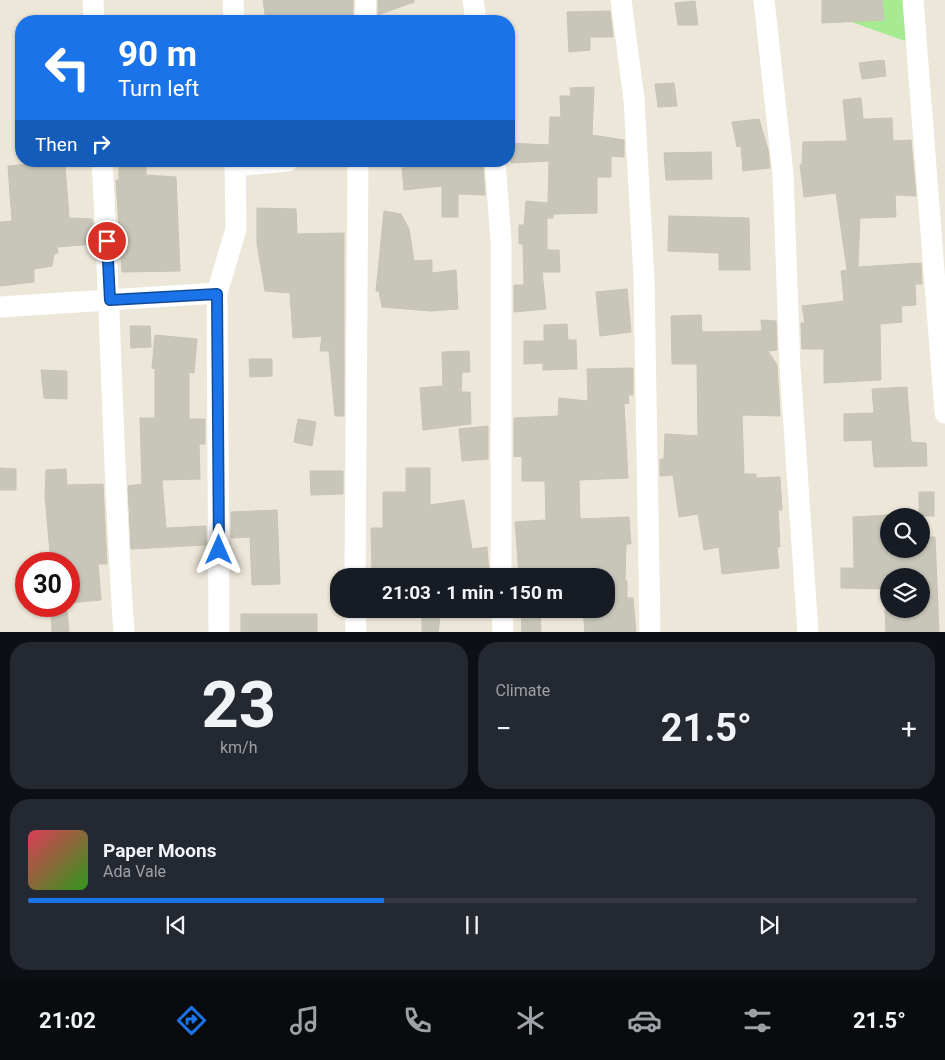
<!DOCTYPE html>
<html lang="en">
<head>
<meta charset="utf-8">
<style>
  :root { --surface:#171b24; --page:#242831; --text:#f1f3f6; --muted:#9ea1a6; --line:#363941; --accent:#1a73e8 }
  body { margin:0; font-family:Roboto,sans-serif; background:var(--page); color:var(--text); height:100vh; display:flex; flex-direction:column; font-size:19px; white-space:nowrap }
  * { box-sizing:border-box; margin:0 }
  p { font-size:16px; color:var(--muted) }
  .icon { flex:none; width:28px; height:28px; fill:none; stroke:currentColor; stroke-width:2; stroke-linecap:round; stroke-linejoin:round }
  .map { position:relative; height:632px; overflow:hidden }
  .panel { display:flex; flex-direction:column; gap:10px; padding:10px; background:#0d0f14; flex:1 }
  .panel>* { flex:none }
  .top-card { position:absolute; left:15px; top:15px; width:500px; height:152px; border-radius:20px; box-shadow:0 1px 4px #0004; background:#1a73e8; color:#fff; overflow:hidden }
  .tools { position:absolute; left:880px; top:508px; display:grid; gap:10px }
  .tools a { display:grid; place-items:center; width:50px; height:50px; border-radius:50%; background:var(--surface); box-shadow:0 1px 4px #0004; font-size:25px }
  .speed { position:absolute; left:15px; top:552px; display:flex; gap:10px; font-size:25px; font-weight:700; text-align:center }
  .speed>* { display:grid; place-content:center; width:65px; height:65px; border-radius:50%; background:var(--surface); box-shadow:0 1px 4px #0004; line-height:1 }
  .speed .limit { border:8px solid #d22; background:#fff; color:#111 }
  .pin { position:absolute; display:grid; place-items:center; width:42px; height:42px; color:#fff; margin:-21px; border:2px solid #fff; border-radius:50%; box-shadow:0 1px 5px #0007 }
  .me { position:absolute; width:55px; margin:-28px; rotate:0deg; stroke-linejoin:round; filter:drop-shadow(0 0 4px #0008) }
  .turn { display:flex; align-items:center; gap:18px; height:105px; padding:0 20px; font-size:22px }
  .turn .icon { width:65px; height:65px; stroke-width:2.5 }
  .turn b { display:block; font-size:35px; line-height:42px }
  .then { display:flex; align-items:center; height:48px; padding:0 20px; background:#0003; gap:10px; font-size:19px }
  .big { font-size:38px; font-weight:700; line-height:1.1 }
  .panel .widget { flex:1; display:flex; flex-direction:column; justify-content:center; gap:8px; min-width:0; padding:0 18px; border-radius:20px; background:var(--page) }
  .panel .dial { align-items:center; gap:0 }
  .dial b { font-size:65px; line-height:1 }
  .song { display:flex; align-items:center; gap:15px }
  .cover { width:60px; height:60px; border-radius:8px; background:linear-gradient(135deg,hsl(350 70% 55%),hsl(110 70% 35%)) }
  .played { height:5px; border-radius:2px; background:linear-gradient(90deg,var(--accent) 40%,var(--line) 40%) }
  .keys { display:flex; justify-content:space-around; direction:ltr }
  .heat { display:flex; justify-content:space-between; align-items:center; font-size:28px; direction:ltr }
  .panel .tiles { flex:1; display:grid; gap:10px; grid-template-columns:1fr 1fr }
  .widget:last-child { grid-column:span 2 }
  .trip { position:absolute; left:330px; top:568px; width:285px; height:50px; border-radius:20px; background:var(--surface); box-shadow:0 1px 4px #0004; font-weight:700; line-height:50px; text-align:center }
  .tab-bar { display:flex; height:80px; justify-content:space-around; align-items:center; background:#090b0e; color:var(--muted) }
  .tab-bar .icon { width:35px; height:35px }
  .tab-bar .active { color:var(--accent) }
  .tab-bar b { font-size:22px; color:var(--text) }
  .map>svg:first-child { display:block }
</style>
</head>
<body>
<div class="map">
<svg width="945" height="633" viewBox="0 0 945 633">
  <rect width="100%" height="100%" fill="#ede7da"/>
  <polygon fill="#a6ea91" points="845,0 920,0 905,41 846,20"/>
  <g fill="#c8c5b9" stroke="#c9c3b4">
    <polygon points="263,0 353,0 353,18 307,16 306,21 266,21"/>
    <polygon points="378,0 414,0 414,2 378,15"/>
    <polygon points="822,0 882,0 884,20 822,23"/>
    <polygon points="695,1 698,25 678,25 675,3"/>
    <polygon points="610,11 613,37 590,37 590,50 569,52 567,12"/>
    <polygon points="884,60 886,76 862,79 859,63"/>
    <polygon points="674,83 677,106 658,107 655,84"/>
    <polygon points="594,87 592,135 624,140 624,157 611,156 611,177 597,177 597,213 553,214 553,218 547,218 547,250 559,250 560,272 542,272 546,309 514,312 514,285 524,285 523,244 519,244 519,225 524,225 526,201 548,203 549,161 511,163 509,143 549,145 550,117 561,117 560,96 571,96 570,88"/>
    <polygon points="861,98 863,119 892,118 893,141 911,140 916,196 895,195 896,217 860,218 858,267 921,263 922,284 915,284 916,305 901,306 902,322 880,324 881,380 824,383 824,349 802,349 801,323 805,323 802,306 844,301 841,271 847,270 836,193 804,197 800,165 802,165 803,142 847,141 843,100"/>
    <polygon points="759,119 768,150 770,168 743,171 741,146 737,147 732,122"/>
    <polygon points="711,152 712,179 666,180 664,153"/>
    <polygon points="119,161 146,161 146,175 176,177 180,271 122,272 116,180 119,180"/>
    <polygon points="29,164 29,168 65,165 69,218 92,219 94,244 57,247 58,253 54,254 52,266 34,269 34,282 0,286 0,222 12,221 8,166"/>
    <polygon points="428,166 483,167 485,195 458,194 458,217 442,217 442,186 404,190 402,168"/>
    <polygon points="257,208 296,209 297,234 344,233 344,416 335,416 329,351 320,351 322,336 293,338 290,293 265,291 257,244"/>
    <polygon points="384,211 401,214 409,229 414,261 432,260 432,273 456,270 458,309 431,311 382,307 379,291 376,291"/>
    <polygon points="669,216 749,218 750,270 719,270 719,253 668,251"/>
    <polygon points="627,289 631,332 600,336 596,292"/>
    <polygon points="701,315 702,332 762,331 761,320 776,321 777,350 768,351 777,365 780,416 742,415 744,474 756,474 756,478 780,477 782,510 778,510 780,547 777,547 779,568 722,574 719,547 704,550 698,514 679,517 673,475 660,476 660,459 664,459 665,434 698,436 697,364 672,364 671,316"/>
    <polygon points="567,324 568,340 576,340 577,369 543,370 543,363 524,364 524,341 544,341 544,325"/>
    <polygon points="130,326 150,326 151,347 131,348"/>
    <polygon points="155,335 197,339 194,373 189,372 189,419 205,419 205,444 199,444 200,479 162,480 166,528 206,526 206,545 131,549 128,486 142,484 140,418 155,418 155,369 152,368"/>
    <polygon points="469,351 470,372 462,372 461,392 470,392 471,424 423,430 420,388 443,386 442,352"/>
    <polygon points="249,359 272,359 272,376 250,377"/>
    <polygon points="633,368 633,395 628,395 629,403 624,404 628,478 579,480 580,519 629,517 631,544 626,544 625,581 627,581 627,598 633,598 636,633 585,633 583,609 606,609 606,576 519,576 515,522 546,520 545,481 522,481 522,456 514,457 514,418 558,416 559,398 588,401 587,369"/>
    <polygon points="41,370 67,371 67,399 44,398"/>
    <polygon points="907,387 911,442 926,443 927,466 874,467 872,440 844,441 844,414 874,413 872,389"/>
    <polygon points="298,419 316,422 312,446 294,442"/>
    <polygon points="488,426 488,459 462,461 459,429"/>
    <polygon points="0,468 16,469 16,490 0,490"/>
    <polygon points="406,468 430,468 430,505 464,500 472,549 487,547 489,576 372,576 371,528 383,528 383,492 406,492"/>
    <polygon points="66,469 67,485 103,484 107,564 98,564 101,600 69,603 69,564 51,564 45,496 46,470"/>
    <polygon points="310,471 343,471 343,494 311,495"/>
    <rect x="919" y="492" width="15" height="24"/>
    <polygon points="277,510 280,584 252,585 250,537 231,538 231,512"/>
    <polygon points="889,515 889,549 921,549 921,537 935,537 939,633 886,633 885,609 921,609 921,576 889,576 889,589 841,588 841,568 854,568 853,517"/>
    <polygon points="422,609 441,609 438,633 422,633"/>
    <polygon points="521,609 540,609 541,633 522,633"/>
    <polygon points="67,611 69,633 52,633 51,612"/>
    <rect x="241" y="614" width="76" height="19"/>
  </g>
  <g fill="none" stroke-linecap="round" stroke-linejoin="round">
    <g stroke="#fff" stroke-width="21">
      <polyline points="93,0 94,21"/>
      <polyline points="233,0 234,21"/>
      <polyline points="473,0 476,21"/>
      <polyline points="621,0 634,99 644,277 650,633"/>
      <polyline points="764,0 783,174 790,367 808,633"/>
      <polyline points="913,0 945,413"/>
      <polyline points="365,21 366,0"/>
      <path d="M102,161C111,318 113,476 124,633"/>
      <polyline points="495,161 501,241 501,576"/>
      <polyline points="235,166 288,161"/>
      <polyline points="0,307 217,293"/>
      <polyline points="355,576 358,161"/>
      <polyline points="355,609 356,633"/>
      <polyline points="502,609 503,633"/>
      <polyline points="219,633 217,293 236,229 235,161"/>
    </g>
  </g>
  <g fill="none" stroke-linecap="round" stroke-linejoin="round">
    <defs>
      <polyline id="route" points="107,241 110,300 217,294 219,550"/>
    </defs>
    <use href="#route" stroke="#114b97" stroke-width="12"/>
    <use href="#route" stroke="#1a73e8" stroke-width="9"/>
  </g>
</svg>
<div class="tools">
<a><svg class="icon" aria-label="search" viewBox="0 0 24 24"><circle cx="10" cy="10" r="6"/><path d="M15 15l6 6"/></svg></a>
<a><svg class="icon" aria-label="layers" viewBox="0 0 24 24"><path d="M12 4l9 5-9 5-9-5zM3 14l9 5 9-5"/></svg></a>
</div>
<div class="speed"><div class="limit">30</div></div>
<div class="pin" style="left:107px;top:241px;background:#d93025"><svg class="icon" aria-label="arrive" viewBox="0 0 24 24"><path d="M6 21V4h12l-3 4 3 4H6"/></svg></div>
<svg class="me" style="left:219px;top:550px" viewBox="-20 -20 40 40"><path d="M0-17L14 15 0 8-14 15z" fill="#1a73e8" stroke="#fff" stroke-width="4"/></svg>
<div class="trip">21:03 · 1 min · 150 m</div>
<div class="top-card">
<div class="turn"><svg class="icon" aria-label="left" viewBox="0 0 24 24"><path d="M17 20v-9H6M10 6l-5 5 5 5"/></svg><div><b>90 m</b>Turn left</div></div>
<div class="then">Then<svg class="icon" aria-label="right" viewBox="0 0 24 24"><path d="M7 20v-9h11M14 6l5 5-5 5"/></svg></div>
</div>
</div>
<section class="panel">
<div class="tiles">
<div class="widget dial"><b>23</b><p>km/h</p></div>
<div class="widget"><p>Climate</p>
<div class="heat"><a>−</a><b class="big">21.5°</b><a>+</a></div>
</div>
<div class="widget">
<div class="song"><i class="cover"></i><div><b>Paper Moons</b><p>Ada Vale</p></div></div>
<div class="played"></div>
<div class="keys"><svg class="icon" aria-label="previous" viewBox="0 0 24 24"><path d="M18 5L8 12l10 7zM5 5v14"/></svg><svg class="icon" aria-label="pause" viewBox="0 0 24 24"><path d="M8 5v14M16 5v14"/></svg><svg class="icon" aria-label="next" viewBox="0 0 24 24"><path d="M6 5l10 7-10 7zM19 5v14"/></svg></div>
</div>
</div>
</section>
<nav class="tab-bar">
<b>21:02</b>
<svg class="icon active" aria-label="directions" viewBox="0 0 24 24"><path d="M12 3l9 9-9 9-9-9zM9 14v-3h6M13 9l2 2-2 2"/></svg>
<svg class="icon" aria-label="music" viewBox="0 0 24 24"><path d="M9 18V5l10-2v13"/><circle cx="6" cy="18" r="3"/><circle cx="16" cy="16" r="3"/></svg>
<svg class="icon" aria-label="phone" viewBox="0 0 24 24"><path d="M5 4h4l2 5-3 2q2 4 5 5l2-3 5 2v4C11 20 4 13 5 4z"/></svg>
<svg class="icon" aria-label="climate" viewBox="0 0 24 24"><path d="M12 3v18M4 7l16 10M4 17L20 7"/></svg>
<svg class="icon" aria-label="car" viewBox="0 0 24 24"><path d="M5 17H2v-5l4-1 3-4h7l3 4 3 1v5h-3M9 17h6M6 11h13"/><circle cx="7" cy="17" r="2"/><circle cx="17" cy="17" r="2"/></svg>
<svg class="icon" aria-label="filters" viewBox="0 0 24 24"><path d="M4 7h16M4 17h16"/><circle cx="9" cy="7" r="2"/><circle cx="15" cy="17" r="2"/></svg>
<b>21.5°</b>
</nav>
</body>
</html>
